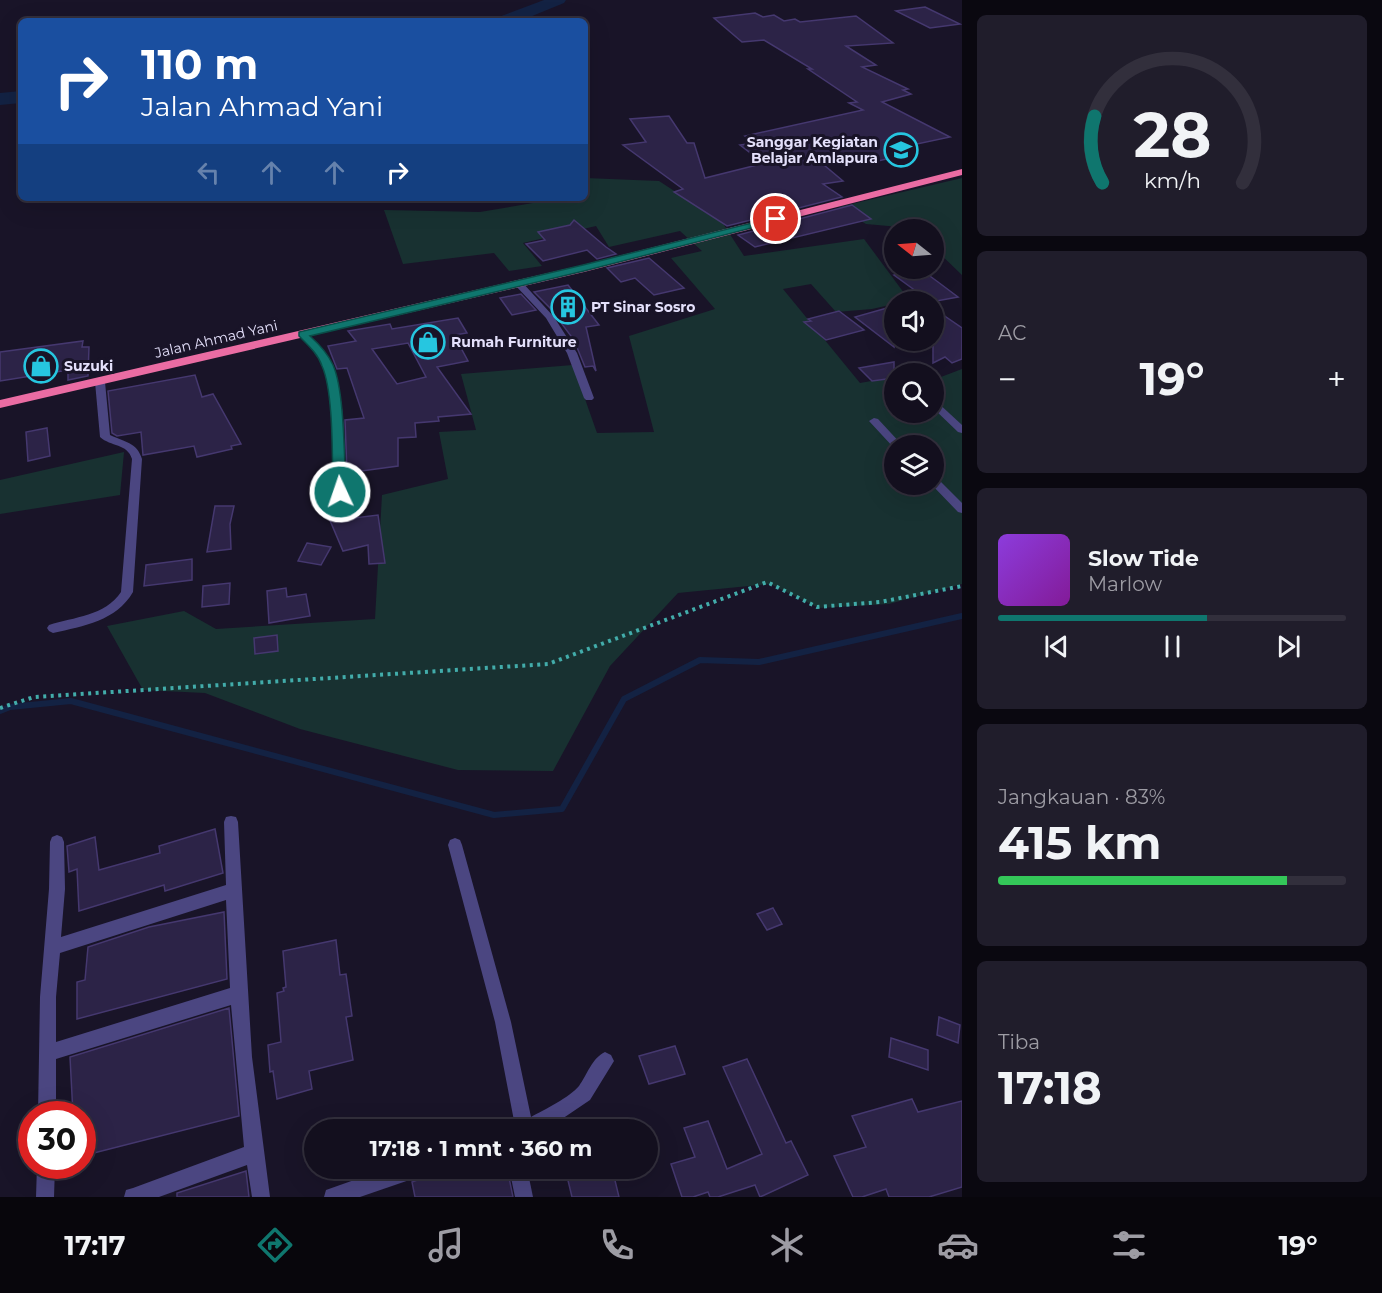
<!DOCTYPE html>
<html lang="id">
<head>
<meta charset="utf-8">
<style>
  :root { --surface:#130f1e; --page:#201d2b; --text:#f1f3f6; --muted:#9d9ca4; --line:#322f3c; --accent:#0f766e }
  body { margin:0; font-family:Montserrat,sans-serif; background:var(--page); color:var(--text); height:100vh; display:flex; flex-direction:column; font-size:22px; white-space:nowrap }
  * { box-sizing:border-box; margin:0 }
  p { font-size:20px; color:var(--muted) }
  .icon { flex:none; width:33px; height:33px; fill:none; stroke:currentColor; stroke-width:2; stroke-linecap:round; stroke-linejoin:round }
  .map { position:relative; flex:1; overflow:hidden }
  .drawer { display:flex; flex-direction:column; gap:15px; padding:15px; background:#0a0810; width:420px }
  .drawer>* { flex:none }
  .hud { position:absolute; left:18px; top:18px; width:570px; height:183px; border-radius:9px; box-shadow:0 6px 24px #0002,0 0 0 2px var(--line); background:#1a4fa0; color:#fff; overflow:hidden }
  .needle { width:39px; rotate:287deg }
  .fabs { position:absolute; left:884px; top:219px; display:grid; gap:12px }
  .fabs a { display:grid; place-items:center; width:60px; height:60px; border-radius:50%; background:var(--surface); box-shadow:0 6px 24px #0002,0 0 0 2px var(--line); font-size:30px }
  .speed { position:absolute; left:18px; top:1101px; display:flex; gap:12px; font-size:30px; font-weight:700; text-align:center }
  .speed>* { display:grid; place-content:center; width:78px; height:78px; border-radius:50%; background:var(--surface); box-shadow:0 6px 24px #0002,0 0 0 2px var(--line); line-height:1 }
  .speed .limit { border:9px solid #d22; background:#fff; color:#111 }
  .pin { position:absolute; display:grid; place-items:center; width:51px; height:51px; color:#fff; margin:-26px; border:3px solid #fff; border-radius:50%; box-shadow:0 2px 6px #0007 }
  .me { position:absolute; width:66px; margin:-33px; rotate:357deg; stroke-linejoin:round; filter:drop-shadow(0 0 4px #0008) }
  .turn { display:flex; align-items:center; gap:21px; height:126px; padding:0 24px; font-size:27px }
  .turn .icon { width:78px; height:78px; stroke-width:2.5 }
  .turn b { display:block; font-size:42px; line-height:51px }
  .lanes { display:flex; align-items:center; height:57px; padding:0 24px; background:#0003; justify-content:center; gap:30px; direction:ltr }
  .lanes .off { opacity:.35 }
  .big { font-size:45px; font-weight:700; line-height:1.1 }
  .drawer .widget { flex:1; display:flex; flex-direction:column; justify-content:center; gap:9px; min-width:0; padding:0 21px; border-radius:9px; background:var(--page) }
  .drawer .dial { align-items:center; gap:0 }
  .dial svg { height:156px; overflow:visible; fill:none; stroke:var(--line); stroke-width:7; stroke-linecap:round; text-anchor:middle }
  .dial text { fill:var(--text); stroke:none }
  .song { display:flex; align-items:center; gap:18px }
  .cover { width:72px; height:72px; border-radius:9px; background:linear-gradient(135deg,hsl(270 70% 55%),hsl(290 70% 35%)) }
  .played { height:6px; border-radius:3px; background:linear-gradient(90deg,var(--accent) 60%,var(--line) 60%) }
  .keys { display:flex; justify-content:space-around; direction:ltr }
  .heat { display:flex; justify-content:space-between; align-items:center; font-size:33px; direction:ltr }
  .charge { height:9px; border-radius:4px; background:linear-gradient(90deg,#34c759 83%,var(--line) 0) }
  .trip { position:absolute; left:304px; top:1119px; width:354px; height:60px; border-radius:30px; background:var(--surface); box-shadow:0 6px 24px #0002,0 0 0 2px var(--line); font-weight:700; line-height:60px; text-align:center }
  .menu { display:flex; height:96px; justify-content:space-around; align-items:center; background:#08060c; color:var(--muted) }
  .menu .icon { width:42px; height:42px }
  .menu .selected { color:var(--accent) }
  .menu b { font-size:27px; color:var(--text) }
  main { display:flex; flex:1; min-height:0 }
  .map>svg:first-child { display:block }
</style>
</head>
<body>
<main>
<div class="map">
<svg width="962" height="1197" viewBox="0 0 962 1197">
  <rect width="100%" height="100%" fill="#191428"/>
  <g fill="#183131" fill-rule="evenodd">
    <path d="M585,178L659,181L722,222L744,256L864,239L910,301L894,302V304L872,309L836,312L811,284L783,289L860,383L888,378L894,384V412H933V380L962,369V584L889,604L819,608L770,584L678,593L610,666L553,771L458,770L300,729L205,693L143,690L107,626L184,611L216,629L375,619L382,495L448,479L439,432L476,430L461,374L573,365L597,433L654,432L629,336L715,309L671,258L702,251L680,231L609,247L596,226L523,243L542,266L509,271L494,253L403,264L384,210L480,212L562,198H585ZM894,446H933V484H894Z"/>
    <polygon points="962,178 962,275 933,247 933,230 866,224 839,207"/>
    <polygon points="124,452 120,495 0,514 0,480"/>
  </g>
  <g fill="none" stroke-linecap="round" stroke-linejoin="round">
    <polyline stroke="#132243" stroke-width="6" points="0,711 10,707 71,701 494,815 562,809 624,699 700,660 759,662 962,616"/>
    <g fill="#132243" fill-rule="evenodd">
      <polygon points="544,0 566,0 564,3 520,21 497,21 499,17"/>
      <polygon points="21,91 21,103 0,105 0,93"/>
    </g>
  </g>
  <g fill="#2c2347" stroke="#45386f" stroke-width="1.5" fill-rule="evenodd">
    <polygon points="925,7 960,24 930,28 896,11"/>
    <polygon points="755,13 763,17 774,15 784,21 795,19 800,22 856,16 893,43 846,46 876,65 862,67 908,89 903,90 911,94 882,102 950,137 893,149 903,155 874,162 860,154 818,160 843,181 823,184 842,197 727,226 674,192 683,189 623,145 646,142 630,119 669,116 687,143 694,143 705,178 761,164 759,163 762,162 740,145 755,143 745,136 863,110 849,103 857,102 808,69 812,69 764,40 742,42 714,18"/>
    <polygon points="852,205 871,219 755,247 738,235"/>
    <polygon points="574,220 606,247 616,254 597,259 587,250 543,261 526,244 545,240 538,232 570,225"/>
    <polygon points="649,258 684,288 654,295 635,278 621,282 607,268"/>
    <polygon points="919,268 938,282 958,297 931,302 894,275"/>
    <polygon points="568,285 599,325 586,327 596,371 593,366 585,367 574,340 550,308 534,292"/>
    <polygon points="521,294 536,310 512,315 500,298"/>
    <polygon points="894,306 894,347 855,317"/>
    <polygon points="933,308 962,328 962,359 952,363 945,357 933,363"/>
    <polygon points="839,311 864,330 826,340 804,322 811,321 808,319"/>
    <path d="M458,318L467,333L454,335L468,361L437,367L471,414L438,417L439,421L415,423L416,437L398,438V466L347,473L345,420L364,418L347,368L337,369L328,346L356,341L348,331L390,324L392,329ZM408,343L426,377L397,384L372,349Z"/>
    <polygon points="83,341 82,347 89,347 88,376 68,380 68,371 62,371 0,381 0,352"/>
    <polygon points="894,362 894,378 872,381 859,368"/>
    <polygon points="195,375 202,397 213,394 241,444 231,446 232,449 197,457 194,446 143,455 141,432 117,436 112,433 108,391"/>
    <polygon points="47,428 50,456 28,461 26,432"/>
    <polygon points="338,500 346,519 378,515 385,563 369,564 368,545 343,551 323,504"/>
    <polygon points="215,506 234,506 230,524 231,549 207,552"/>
    <polygon points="307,543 331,547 321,565 298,561"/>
    <polygon points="192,559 192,580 144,586 146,565"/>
    <polygon points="230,583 229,604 202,607 203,586"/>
    <polygon points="286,588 287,597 306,594 310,616 269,623 267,591"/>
    <polygon points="277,635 278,651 255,654 254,638"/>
    <polygon points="215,829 223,873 165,891 164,885 79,911 77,869 69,872 67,846 95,837 99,870 160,853 159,846"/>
    <polygon points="773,908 782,924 767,930 757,914"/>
    <polygon points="224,912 227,979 77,1019 77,982 85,980 88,947 149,927"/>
    <polygon points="336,940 340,975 346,974 352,1016 346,1017 353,1060 309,1071 312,1089 277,1099 273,1071 270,1072 268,1045 281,1042 277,993 284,991 283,988 286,987 283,951"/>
    <polygon points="229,1008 239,1116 82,1156 82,1114 73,1114 70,1057"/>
    <polygon points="939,1017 960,1025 958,1043 937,1035"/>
    <polygon points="891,1038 928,1050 928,1070 889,1057"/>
    <polygon points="675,1046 685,1074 649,1084 639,1056"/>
    <polygon points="747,1059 786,1143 791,1141 808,1175 760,1197 755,1185 718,1197 710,1197 708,1192 693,1197 682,1197 671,1164 695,1157 684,1128 708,1121 727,1169 762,1154 723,1067"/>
    <polygon points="912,1099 918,1112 962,1101 962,1187 929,1197 889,1197 886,1189 862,1197 853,1197 834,1156 866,1147 852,1116"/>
    <polygon points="449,1168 507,1168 513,1197 415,1197 412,1182"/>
    <polygon points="565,1168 612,1168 619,1197 572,1197"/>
    <polygon points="246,1171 249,1197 177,1197 177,1193"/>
  </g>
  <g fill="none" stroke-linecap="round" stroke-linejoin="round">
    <polyline stroke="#42acaa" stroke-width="4" stroke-dasharray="3 4.5" stroke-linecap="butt" points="0,708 34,697 548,664 767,582 817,607 880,602 962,586"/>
    <g fill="#4b4681" fill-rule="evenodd">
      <polygon points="515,281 521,281 554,317 577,353 594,398 592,400 586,400 584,398 567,353 546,318 515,285"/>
      <path d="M303,331L306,332C315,341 324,350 330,361C347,393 344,456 345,492L340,496L335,492C333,456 337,395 322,363C316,352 306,344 299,334Z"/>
      <path d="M100,379L105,382L110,435C124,442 137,442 142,459L133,592C116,621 84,626 53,633L49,631L47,628L49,625C74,617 105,616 121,592L132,459C127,443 111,447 100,437L95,382Z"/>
      <polygon points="933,400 936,401 962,425 962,433 958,432 933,408"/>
      <polygon points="874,418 878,419 903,446 894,446 894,448 869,421"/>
      <polygon points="933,477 937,478 962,503 962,513 958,512 931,484 933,484"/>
      <path d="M231,816L236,817L238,822L252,1057L270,1197H252L247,1165L159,1197H124L126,1190L133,1188L244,1147L231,1005L56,1059V1114H38L40,997L49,889L50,842L52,837L57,835L62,837L64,842L65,889L61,937L226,885L224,822L226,817ZM226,900L230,988L56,1042V997L60,953Z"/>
      <path d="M455,838L460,840L462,845L511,1022L531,1117C544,1110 570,1097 579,1086C587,1075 592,1058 605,1052L611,1055L614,1061L590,1100L556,1123L543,1130H513L515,1126L495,1022L448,845L450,840Z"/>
      <polygon points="37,1166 55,1166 54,1197 36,1197"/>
      <polygon points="388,1168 426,1168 424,1175 360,1197 324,1197 326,1190"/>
      <polygon points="509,1168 527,1168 533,1197 515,1197"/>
    </g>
    <polygon fill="#ea6ca3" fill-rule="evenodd" points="962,169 962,175 584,272 0,408 0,400 583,265"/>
  </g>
  <path fill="#0f766e" stroke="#0a4d48" stroke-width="1.5" d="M776,217L780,219L779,221L584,271L310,336C319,344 328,354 333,365C345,392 344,461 346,492L340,496L333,492C332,460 334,393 322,366C318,354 308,345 299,336V332L583,265Z"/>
  <defs>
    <symbol id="school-ring" viewBox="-11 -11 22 22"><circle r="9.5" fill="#191428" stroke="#26c6e0" stroke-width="1.5"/><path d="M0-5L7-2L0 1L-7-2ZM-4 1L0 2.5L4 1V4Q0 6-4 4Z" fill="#26c6e0"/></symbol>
    <symbol id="building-ring" viewBox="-11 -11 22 22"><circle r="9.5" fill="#191428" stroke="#26c6e0" stroke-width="1.5"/><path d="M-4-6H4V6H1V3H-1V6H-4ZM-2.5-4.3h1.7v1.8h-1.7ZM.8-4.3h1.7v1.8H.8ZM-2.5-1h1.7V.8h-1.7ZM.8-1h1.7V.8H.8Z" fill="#26c6e0"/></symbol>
    <symbol id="shop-ring" viewBox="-11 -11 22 22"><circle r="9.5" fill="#191428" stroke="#26c6e0" stroke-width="1.5"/><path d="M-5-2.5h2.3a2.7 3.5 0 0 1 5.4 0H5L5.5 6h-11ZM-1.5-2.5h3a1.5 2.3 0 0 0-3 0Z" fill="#26c6e0"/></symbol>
  </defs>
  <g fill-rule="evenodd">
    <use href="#school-ring" x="882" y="131" width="38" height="38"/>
    <use href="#building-ring" x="549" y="288" width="38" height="38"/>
    <use href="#shop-ring" x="409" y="323" width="38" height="38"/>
    <use href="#shop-ring" x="22" y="347" width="38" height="38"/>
  </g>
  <g text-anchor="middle" stroke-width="6" stroke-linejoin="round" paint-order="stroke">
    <g font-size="14" font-weight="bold" fill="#e4e0fb" stroke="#191428" text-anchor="start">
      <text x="878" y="147" text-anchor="end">Sanggar Kegiatan<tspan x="878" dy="16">Belajar Amlapura</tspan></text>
      <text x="591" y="312">PT Sinar Sosro</text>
      <text x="451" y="347">Rumah Furniture</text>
      <text x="64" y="371">Suzuki</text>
    </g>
    <g font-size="14" fill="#e4e0fb" stroke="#191428">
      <text transform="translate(216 339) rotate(-13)" y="5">Jalan Ahmad Yani</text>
    </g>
  </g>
</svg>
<div class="fabs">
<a><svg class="needle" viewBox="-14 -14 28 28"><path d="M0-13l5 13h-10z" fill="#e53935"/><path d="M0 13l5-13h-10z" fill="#9d9ca4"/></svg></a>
<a><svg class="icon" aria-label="sound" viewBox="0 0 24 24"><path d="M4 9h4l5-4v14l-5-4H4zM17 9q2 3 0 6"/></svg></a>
<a><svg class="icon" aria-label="search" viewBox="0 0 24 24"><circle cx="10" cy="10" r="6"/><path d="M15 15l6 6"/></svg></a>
<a><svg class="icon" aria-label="layers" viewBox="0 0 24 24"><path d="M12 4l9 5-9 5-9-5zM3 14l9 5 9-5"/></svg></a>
</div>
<div class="speed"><div class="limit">30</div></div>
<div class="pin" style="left:776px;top:219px;background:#d93025"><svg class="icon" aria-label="arrive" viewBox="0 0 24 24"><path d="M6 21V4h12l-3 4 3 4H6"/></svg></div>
<svg class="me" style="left:340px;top:492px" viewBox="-20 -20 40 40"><circle r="17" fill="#0f766e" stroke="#fff" stroke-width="3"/><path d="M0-11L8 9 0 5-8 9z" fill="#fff"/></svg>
<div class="trip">17:18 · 1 mnt · 360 m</div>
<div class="hud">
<div class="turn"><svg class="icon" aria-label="right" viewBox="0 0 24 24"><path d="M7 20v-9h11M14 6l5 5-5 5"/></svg><div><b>110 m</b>Jalan Ahmad Yani</div></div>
<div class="lanes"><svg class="icon off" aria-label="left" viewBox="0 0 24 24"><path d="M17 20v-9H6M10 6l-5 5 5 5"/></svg><svg class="icon off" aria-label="ahead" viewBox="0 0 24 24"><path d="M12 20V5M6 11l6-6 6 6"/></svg><svg class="icon off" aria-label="ahead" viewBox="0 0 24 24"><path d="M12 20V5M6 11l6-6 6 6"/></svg><svg class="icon" aria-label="right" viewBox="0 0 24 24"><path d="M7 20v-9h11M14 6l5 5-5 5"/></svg></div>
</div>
</div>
<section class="drawer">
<div class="widget dial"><svg viewBox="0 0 100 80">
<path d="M14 69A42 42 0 1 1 86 69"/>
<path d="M14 69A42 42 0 0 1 10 35" stroke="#0f766e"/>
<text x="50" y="56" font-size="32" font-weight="700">28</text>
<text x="50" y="72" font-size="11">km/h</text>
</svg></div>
<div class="widget"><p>AC</p>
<div class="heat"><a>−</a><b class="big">19°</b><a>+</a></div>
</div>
<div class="widget">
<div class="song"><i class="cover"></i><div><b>Slow Tide</b><p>Marlow</p></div></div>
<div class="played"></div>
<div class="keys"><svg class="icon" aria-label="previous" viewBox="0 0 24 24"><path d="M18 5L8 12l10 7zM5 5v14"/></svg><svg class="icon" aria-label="pause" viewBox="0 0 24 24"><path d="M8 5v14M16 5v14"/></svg><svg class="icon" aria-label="next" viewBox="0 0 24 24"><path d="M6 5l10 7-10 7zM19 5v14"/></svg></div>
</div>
<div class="widget"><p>Jangkauan · 83%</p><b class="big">415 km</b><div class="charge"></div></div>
<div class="widget"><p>Tiba</p><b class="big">17:18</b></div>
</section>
</main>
<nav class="menu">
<b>17:17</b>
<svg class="icon selected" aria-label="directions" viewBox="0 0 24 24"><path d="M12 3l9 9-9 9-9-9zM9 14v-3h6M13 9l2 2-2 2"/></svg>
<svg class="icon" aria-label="music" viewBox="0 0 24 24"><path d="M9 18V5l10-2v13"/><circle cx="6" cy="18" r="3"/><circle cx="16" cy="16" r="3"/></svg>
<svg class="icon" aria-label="phone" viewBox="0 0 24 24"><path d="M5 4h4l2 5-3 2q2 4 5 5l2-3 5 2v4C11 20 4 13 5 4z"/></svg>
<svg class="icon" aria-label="climate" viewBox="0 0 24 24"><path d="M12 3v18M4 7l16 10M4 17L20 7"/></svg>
<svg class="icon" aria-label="car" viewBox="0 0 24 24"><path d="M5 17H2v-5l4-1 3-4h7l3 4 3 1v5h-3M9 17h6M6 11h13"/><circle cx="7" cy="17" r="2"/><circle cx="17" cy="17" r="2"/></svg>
<svg class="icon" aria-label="filters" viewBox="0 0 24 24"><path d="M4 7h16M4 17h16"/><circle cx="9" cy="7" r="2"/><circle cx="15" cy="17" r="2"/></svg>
<b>19°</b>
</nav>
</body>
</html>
